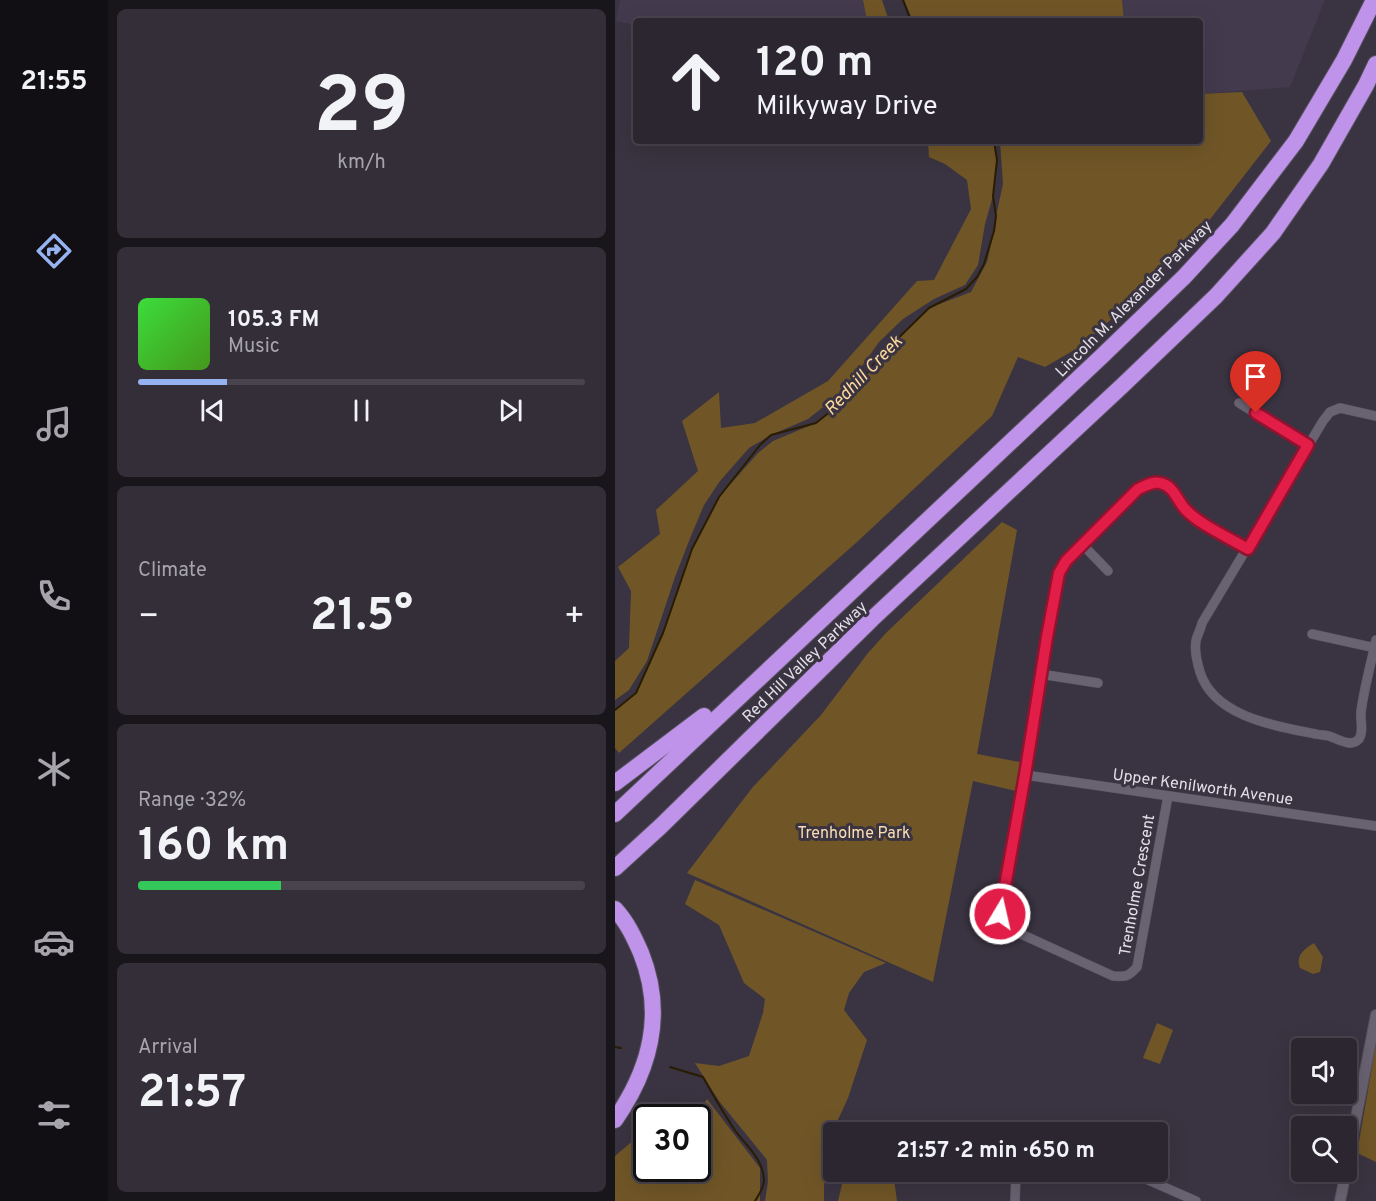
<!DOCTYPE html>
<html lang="en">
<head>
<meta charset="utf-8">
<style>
  :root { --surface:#2c2631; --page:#342e39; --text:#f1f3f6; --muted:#a6a5ab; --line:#48434d; --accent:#95b2f1 }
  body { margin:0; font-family:Overpass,sans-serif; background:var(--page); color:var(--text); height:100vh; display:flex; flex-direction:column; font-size:22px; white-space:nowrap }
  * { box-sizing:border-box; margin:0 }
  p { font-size:20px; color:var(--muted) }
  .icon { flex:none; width:33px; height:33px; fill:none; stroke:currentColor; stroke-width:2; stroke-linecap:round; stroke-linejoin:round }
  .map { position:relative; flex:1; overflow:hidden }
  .side { display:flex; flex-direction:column; gap:9px; padding:9px; background:#18151b; width:507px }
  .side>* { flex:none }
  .banner { position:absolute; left:18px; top:18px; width:570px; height:126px; border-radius:6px; box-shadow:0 6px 24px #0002,0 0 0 2px var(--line); background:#2c2631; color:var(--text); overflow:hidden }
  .buttons { position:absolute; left:676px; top:1038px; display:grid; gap:12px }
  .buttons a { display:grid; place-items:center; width:66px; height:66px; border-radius:6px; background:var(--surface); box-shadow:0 6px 24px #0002,0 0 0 2px var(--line); font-size:30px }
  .speed { position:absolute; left:18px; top:1104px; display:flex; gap:12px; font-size:30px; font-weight:700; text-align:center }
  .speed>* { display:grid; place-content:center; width:78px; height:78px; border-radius:50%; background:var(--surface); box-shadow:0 6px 24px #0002,0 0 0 2px var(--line); line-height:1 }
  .speed .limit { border:3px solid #111; border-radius:9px; background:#fff; color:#111 }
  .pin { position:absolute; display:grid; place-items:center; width:51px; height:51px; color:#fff; margin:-62px -26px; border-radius:50% 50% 50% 0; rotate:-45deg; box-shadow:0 0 6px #0007 }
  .pin .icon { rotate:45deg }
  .me { position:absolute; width:66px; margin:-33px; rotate:9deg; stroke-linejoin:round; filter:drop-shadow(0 0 4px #0008) }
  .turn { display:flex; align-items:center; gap:21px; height:126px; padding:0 24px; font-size:27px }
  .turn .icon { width:78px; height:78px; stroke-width:2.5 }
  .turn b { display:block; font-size:42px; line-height:51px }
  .big { font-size:45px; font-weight:700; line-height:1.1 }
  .side .card { flex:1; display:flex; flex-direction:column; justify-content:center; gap:9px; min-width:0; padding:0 21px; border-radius:9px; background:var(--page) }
  .side .dial { align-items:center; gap:0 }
  .dial b { font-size:78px; line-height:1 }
  .song { display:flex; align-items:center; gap:18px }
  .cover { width:72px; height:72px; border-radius:9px; background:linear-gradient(135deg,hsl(120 70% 55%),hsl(100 70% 35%)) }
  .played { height:6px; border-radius:3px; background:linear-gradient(90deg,var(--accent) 20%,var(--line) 20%) }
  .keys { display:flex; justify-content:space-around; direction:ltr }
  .heat { display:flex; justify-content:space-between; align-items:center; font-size:33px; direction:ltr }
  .charge { height:9px; border-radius:4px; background:linear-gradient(90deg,#34c759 32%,var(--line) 0) }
  .trip { position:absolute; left:208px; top:1122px; width:345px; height:60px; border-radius:6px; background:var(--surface); box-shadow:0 6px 24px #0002,0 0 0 2px var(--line); font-weight:700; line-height:60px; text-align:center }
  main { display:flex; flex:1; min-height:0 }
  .tabs { display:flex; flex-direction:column; width:108px; justify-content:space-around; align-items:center; background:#120f14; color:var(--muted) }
  .tabs .icon { width:42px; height:42px }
  .tabs .current { color:var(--accent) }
  .tabs b { font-size:27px; color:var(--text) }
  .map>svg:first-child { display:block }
</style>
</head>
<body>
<main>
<nav class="tabs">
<b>21:55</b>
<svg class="icon current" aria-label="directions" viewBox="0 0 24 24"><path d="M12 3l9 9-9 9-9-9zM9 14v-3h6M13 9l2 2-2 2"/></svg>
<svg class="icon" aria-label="music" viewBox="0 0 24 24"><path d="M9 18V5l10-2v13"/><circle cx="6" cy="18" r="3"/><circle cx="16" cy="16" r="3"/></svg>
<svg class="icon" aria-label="phone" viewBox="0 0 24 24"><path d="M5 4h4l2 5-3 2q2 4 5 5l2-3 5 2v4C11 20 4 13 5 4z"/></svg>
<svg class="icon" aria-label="climate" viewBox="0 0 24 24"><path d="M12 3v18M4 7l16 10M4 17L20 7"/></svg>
<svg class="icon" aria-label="car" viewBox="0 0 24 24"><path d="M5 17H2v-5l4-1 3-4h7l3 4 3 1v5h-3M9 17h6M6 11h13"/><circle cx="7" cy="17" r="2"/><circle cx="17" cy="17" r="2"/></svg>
<svg class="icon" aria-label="filters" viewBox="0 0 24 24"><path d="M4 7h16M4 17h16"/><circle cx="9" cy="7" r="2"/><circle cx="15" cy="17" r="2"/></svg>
</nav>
<section class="side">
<div class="card dial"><b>29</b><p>km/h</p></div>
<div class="card">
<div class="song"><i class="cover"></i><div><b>105.3 FM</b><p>Music</p></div></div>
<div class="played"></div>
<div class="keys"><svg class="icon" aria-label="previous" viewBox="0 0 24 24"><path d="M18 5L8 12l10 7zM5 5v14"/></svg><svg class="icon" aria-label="pause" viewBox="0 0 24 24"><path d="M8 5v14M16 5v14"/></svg><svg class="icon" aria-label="next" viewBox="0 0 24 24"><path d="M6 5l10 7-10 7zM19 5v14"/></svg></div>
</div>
<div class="card"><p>Climate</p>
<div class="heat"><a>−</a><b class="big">21.5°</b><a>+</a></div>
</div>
<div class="card"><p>Range · 32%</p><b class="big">160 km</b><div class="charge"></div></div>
<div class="card"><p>Arrival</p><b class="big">21:57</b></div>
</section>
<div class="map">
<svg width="761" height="1201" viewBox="0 0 761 1201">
  <rect width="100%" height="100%" fill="#3a3341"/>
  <g fill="#443a4e">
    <polygon points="5,0 248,0 252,21 21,21 21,25 1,21"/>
    <polygon points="507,0 710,0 675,87 585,94 585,21 509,21"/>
  </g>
  <g fill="#705627">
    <polygon points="248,0 267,0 274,21 252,21"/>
    <polygon points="289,0 507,0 509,21 298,21"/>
    <polygon points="627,92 656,141 586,231 518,300 466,346 430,367 403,357 377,416 242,542 4,753 0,748 0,710 21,693 48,633 77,549 104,497 143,453 158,441 201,423 231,399 266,355 314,308 356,292 372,262 379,231 381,216 388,184 385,141 585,141 585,94"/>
    <polygon points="313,141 379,141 382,160 378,196 370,224 363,265 350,285 319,299 288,319 264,342 230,390 193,419 156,435 134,448 105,481 89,505 76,536 60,577 32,661 14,690 0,700 0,661 14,648 16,591 3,567 45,534 41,510 83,471 67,421 104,392 106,428 140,423 213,381 302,281 319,280 356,209 352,180 330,164 314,157"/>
    <polygon points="387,522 402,530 362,754 405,762 401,791 358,781 318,982 72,873 137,788 206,715 253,653 271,633"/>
    <polygon points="80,880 271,963 249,972 234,993 229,1010 252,1040 233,1098 216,1135 216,1163 209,1185 209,1201 150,1201 153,1182 152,1160 104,1101 80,1063 104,1066 134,1056 148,1013 150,999 129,983 104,925 70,904"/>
    <path d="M699,943L708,957L705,972L698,974L685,968C680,956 689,949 699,943Z"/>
    <polygon points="542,1023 558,1030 545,1064 528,1058"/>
    <polygon points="761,1044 761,1162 742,1153"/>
    <polygon points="92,1099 145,1168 145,1201 0,1201 0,1156 28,1132 31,1132 32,1168 82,1168 82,1118 81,1117"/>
    <polygon points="230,1172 278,1172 282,1201 223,1201"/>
  </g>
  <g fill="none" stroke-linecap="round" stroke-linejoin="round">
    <g stroke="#2a1c01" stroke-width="2">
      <polyline points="288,0 296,21"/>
      <polyline points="0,710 21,693 48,633 77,549 104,497 145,445 156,435 201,423 231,399 266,355 314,308 351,289 362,277 369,264 379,231 381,216 378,196 382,160 379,141"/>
      <polyline points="0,1047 6,1048"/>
      <path d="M55,1067L88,1077C98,1095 108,1112 119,1129C131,1146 148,1158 149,1180C149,1187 144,1195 140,1201"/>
    </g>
    <defs>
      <g id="minor">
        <polyline points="624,403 693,445"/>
        <path d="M761,416L725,408L715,412L708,421L587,623C586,629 582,635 581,641C579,651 582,662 585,672C599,717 661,726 701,734C705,735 710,735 714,736C723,739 736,748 744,739C749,732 745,720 746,712C749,688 756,664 761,640"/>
        <polyline points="467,544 493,571"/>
        <polyline points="697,634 761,648"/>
        <polyline points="425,674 483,683"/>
        <polyline points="410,775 761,826"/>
        <path d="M553,796L522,967C513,977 511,977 498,976L395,929C389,924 385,916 385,908L410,775L438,601L444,573L451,561L523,489C530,486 537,481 545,483C558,485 562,500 570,509C586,526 612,537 633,548"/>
        <path d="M406,1132C413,1125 420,1129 428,1132"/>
        <polyline points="515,1172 581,1201"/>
        <polyline points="400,1201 401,1172"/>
      </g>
      <g id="tertiary">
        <polyline points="732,1164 761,1015"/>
        <polyline points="725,1201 731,1172"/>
      </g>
      <g id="motorway">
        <polyline points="0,783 89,716"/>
        <polyline points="0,814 486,357 569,277 617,225 681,141 729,60 759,0"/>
        <polyline points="0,868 46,826 257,619 508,385 601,296 658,233 706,164 751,85 761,64"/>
        <path d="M0,909C12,922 19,937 26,953C50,1013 36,1068 0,1120"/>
      </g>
    </defs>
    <use href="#minor" stroke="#57525e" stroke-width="10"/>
    <use href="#tertiary" stroke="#57525e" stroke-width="12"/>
    <use href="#motorway" stroke="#57525e" stroke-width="18"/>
    <use href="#minor" stroke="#696271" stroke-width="9"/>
    <use href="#tertiary" stroke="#696271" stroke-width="10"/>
    <use href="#motorway" stroke="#be93e9" stroke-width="16"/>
  </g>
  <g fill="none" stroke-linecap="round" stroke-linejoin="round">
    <defs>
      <path id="route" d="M385,914L410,775L432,637L444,573L451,561L523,489C530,486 537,481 545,483C558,485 562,500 570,509C585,525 613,537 633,549L693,445L641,413"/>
    </defs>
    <use href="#route" stroke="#92132f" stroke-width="15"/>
    <use href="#route" stroke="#e11d48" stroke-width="10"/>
  </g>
  <g text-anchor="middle" stroke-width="6" stroke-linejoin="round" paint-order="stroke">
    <g font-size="16" fill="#e3dfe8" stroke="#3a3341">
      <text transform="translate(518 298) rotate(-45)" y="6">Lincoln M. Alexander Parkway</text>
      <text transform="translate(189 661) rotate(-44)" y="6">Red Hill Valley Parkway</text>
      <text transform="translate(588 786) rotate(8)" y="6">Upper Kenilworth Avenue</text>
      <text transform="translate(521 885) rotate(-80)" y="6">Trenholme Crescent</text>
    </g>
    <g font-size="16" fill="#fadfb2" stroke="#3a3341">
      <text x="239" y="838">Trenholme Park</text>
    </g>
    <g font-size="18" font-style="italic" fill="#fcd89b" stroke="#3a3341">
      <text transform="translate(248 375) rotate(-46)" y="6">Redhill Creek</text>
    </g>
  </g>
</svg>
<div class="buttons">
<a><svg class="icon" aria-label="sound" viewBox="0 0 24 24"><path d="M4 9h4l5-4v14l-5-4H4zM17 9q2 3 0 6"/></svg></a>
<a><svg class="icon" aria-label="search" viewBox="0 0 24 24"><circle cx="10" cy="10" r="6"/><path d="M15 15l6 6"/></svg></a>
</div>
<div class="speed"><div class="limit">30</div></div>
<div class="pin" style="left:641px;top:413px;background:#d93025"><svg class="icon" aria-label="arrive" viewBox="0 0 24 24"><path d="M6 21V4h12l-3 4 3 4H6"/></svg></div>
<svg class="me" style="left:385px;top:914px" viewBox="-20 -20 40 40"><circle r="17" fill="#e11d48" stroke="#fff" stroke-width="3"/><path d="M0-11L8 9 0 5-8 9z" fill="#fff"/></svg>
<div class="trip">21:57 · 2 min · 650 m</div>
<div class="banner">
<div class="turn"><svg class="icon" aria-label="ahead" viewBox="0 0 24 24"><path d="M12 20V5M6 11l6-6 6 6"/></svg><div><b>120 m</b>Milkyway Drive</div></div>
</div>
</div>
</main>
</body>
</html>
